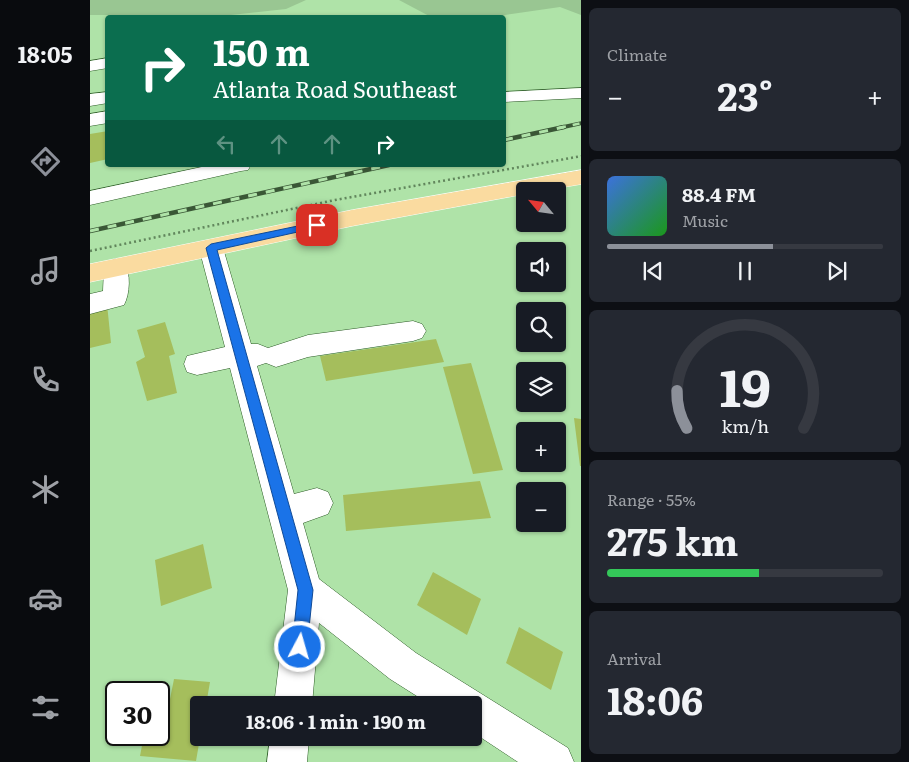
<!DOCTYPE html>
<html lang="en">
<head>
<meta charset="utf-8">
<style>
  :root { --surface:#171b24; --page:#242831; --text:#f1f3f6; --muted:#9ea1a6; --line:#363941; --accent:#8c9099 }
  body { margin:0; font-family:Literata,serif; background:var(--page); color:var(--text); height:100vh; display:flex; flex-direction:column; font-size:19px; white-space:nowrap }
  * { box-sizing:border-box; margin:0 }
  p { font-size:16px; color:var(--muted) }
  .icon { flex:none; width:28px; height:28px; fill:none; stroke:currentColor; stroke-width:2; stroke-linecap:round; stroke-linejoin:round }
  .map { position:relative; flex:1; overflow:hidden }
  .sheet { display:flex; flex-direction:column; gap:8px; padding:8px; background:#0d0f14; width:328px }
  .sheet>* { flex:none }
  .guide { position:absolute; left:15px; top:15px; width:401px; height:152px; border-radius:5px; box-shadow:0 1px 4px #0004; background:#0b6e4f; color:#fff; overflow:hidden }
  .needle { width:32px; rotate:299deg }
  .controls { position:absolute; left:426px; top:182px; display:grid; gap:10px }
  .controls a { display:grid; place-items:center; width:50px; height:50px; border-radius:5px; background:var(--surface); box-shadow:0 1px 4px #0004; font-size:25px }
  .speed { position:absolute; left:15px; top:681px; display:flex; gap:10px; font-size:25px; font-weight:700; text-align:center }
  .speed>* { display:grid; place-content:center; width:65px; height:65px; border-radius:50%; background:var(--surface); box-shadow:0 1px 4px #0004; line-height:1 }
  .speed .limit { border:2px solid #111; border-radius:8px; background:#fff; color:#111 }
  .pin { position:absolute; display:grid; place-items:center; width:42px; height:42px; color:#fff; margin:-21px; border-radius:10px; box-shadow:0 2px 8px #0006 }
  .me { position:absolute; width:55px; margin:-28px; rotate:6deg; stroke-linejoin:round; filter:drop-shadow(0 0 4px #0008) }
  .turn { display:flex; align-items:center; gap:18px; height:105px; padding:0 25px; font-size:22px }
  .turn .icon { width:65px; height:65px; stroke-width:2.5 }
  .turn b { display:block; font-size:35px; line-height:42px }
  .lanes { display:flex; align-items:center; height:48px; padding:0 25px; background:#0003; justify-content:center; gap:25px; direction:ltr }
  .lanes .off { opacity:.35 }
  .big { font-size:38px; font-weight:700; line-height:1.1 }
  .sheet .widget { flex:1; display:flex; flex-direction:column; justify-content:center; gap:8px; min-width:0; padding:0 18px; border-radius:8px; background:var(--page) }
  .sheet .dial { align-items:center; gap:0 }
  .dial svg { height:130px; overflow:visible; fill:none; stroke:var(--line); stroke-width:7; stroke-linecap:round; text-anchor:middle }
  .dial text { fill:var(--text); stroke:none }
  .song { display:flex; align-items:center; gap:15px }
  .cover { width:60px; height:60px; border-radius:8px; background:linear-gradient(135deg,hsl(220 70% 55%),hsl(120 70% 35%)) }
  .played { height:5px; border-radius:2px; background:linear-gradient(90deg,var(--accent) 60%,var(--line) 60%) }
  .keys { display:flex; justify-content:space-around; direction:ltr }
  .heat { display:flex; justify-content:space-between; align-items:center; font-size:28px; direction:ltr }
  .charge { height:8px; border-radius:4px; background:linear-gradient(90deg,#34c759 55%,var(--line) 0) }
  .trip { position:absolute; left:100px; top:696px; width:292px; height:50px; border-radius:5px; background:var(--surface); box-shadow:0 1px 4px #0004; font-weight:700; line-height:50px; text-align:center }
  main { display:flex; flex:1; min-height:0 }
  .dock { display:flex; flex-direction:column; width:90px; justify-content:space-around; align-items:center; background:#090b0e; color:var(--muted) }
  .dock .icon { width:35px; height:35px }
  .dock .selected { color:var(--accent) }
  .dock b { font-size:22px; color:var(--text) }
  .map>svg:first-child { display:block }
</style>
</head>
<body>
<main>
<nav class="dock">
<b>18:05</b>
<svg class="icon selected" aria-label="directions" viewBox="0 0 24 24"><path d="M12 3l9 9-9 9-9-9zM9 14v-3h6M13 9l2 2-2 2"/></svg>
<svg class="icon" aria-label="music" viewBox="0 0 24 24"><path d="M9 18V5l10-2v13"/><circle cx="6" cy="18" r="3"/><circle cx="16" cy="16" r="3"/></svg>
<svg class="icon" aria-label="phone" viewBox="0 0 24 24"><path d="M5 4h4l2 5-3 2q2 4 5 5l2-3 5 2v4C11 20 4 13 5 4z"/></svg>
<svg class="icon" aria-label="climate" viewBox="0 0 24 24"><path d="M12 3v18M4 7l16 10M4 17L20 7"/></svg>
<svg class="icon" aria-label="car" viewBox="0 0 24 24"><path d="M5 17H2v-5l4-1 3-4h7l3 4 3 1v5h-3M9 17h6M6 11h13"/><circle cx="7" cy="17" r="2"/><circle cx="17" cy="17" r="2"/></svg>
<svg class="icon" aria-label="filters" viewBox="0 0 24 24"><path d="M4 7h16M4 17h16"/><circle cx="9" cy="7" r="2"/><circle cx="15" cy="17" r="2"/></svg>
</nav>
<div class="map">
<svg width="492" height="762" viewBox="0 0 492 762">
  <rect width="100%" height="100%" fill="#afe3a8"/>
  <g fill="#99c692">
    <polygon points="0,0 216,0 196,9 141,15 0,15"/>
    <polygon points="309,0 491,0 491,15 470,7 415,15 412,17 341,17"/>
  </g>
  <g fill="#a5be5c">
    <polygon points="18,131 18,159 0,163 0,134"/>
    <polygon points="17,304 21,343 0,348 0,308"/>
    <polygon points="75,322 85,354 79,356 87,393 57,401 46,362 55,357 47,330"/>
    <polygon points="346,339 354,362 236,381 230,356"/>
    <polygon points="438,344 448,344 450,351 440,352"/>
    <polygon points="381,363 413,470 383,474 353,367"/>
    <polygon points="484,418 492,419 492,466 490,466"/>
    <polygon points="390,481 401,518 256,531 253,495"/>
    <polygon points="113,544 122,588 71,606 65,560"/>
    <polygon points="343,572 391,599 377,635 327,605"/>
    <polygon points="429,627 473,652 461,690 416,663"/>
    <polygon points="84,679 120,682 116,705 109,705 110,738 106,761 50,756 54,735 69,735 69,724 75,724"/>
  </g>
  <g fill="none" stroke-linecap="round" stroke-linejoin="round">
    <defs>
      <g id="minor">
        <polygon points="18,58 18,68 0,71 0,61"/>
        <polygon points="492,88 492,98 414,102 414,92"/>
        <polygon points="18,92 18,103 0,106 0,94"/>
        <polygon points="18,111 18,123 0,126 0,114"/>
        <polygon points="121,165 161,165 158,170 151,171 0,205 0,191"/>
        <polygon points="121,240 129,242 133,248 161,344 168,344 178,348 218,335 323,321 332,324 336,331 332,338 323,341 218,357 186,367 176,363 167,366 204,494 227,488 238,492 243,503 238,514 213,523 229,579 326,653 478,748 484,762 428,762 384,733 384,705 341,705 300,679 229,623 222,705 184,705 198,590 140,368 107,375 97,372 94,364 97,356 135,347 109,248 113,242"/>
        <path d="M26,259L34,262C41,273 40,294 34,305L0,314V294L13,291L14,268L18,262Z"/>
        <polygon points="180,738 219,738 217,762 177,762"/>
      </g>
      <polygon id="major" points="492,170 492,184 451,191 435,191 435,194 262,226 0,282 0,264 262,210"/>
    </defs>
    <use href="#minor" stroke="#2c5b26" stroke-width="1"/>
    <use href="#major" stroke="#fff" stroke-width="1"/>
    <polyline stroke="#61865c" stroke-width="2.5" stroke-dasharray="2 3" stroke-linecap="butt" points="0,251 245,200 492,156"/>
    <use href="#minor" fill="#fff" fill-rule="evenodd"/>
    <use href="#major" fill="#fadba0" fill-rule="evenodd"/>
    <defs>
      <polyline id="rail-far1" points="469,128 492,123"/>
      <g id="rail">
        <polyline points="414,140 474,127"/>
        <polyline points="0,231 299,165"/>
      </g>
    </defs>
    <use href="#rail-far1" stroke="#3a5736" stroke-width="4"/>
    <use href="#rail" stroke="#3a5736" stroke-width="4.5"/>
    <use href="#rail-far1" stroke="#afe3a8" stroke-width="2.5" stroke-dasharray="7" stroke-linecap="butt"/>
    <use href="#rail" stroke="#afe3a8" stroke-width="3" stroke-dasharray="9" stroke-linecap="butt"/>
  </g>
  <polygon fill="#1a73e8" stroke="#114b97" points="227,222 230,223 230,227 127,250 223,590 217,647 215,653 210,655 204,653 202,647 208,590 116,248 121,244"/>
</svg>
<div class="controls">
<a><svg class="needle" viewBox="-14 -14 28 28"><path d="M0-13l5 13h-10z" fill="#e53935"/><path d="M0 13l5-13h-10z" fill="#9ea1a6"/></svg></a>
<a><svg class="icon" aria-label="sound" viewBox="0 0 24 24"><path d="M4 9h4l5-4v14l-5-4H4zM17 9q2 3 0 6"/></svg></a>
<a><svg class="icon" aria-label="search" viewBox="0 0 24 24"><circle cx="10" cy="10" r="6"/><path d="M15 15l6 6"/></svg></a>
<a><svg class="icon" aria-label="layers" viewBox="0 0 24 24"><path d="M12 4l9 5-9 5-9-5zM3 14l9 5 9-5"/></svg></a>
<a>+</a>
<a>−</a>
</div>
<div class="speed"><div class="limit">30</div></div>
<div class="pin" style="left:227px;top:225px;background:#d93025"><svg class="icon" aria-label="arrive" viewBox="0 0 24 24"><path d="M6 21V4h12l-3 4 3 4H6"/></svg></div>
<svg class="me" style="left:210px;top:647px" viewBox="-20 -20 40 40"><circle r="17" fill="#1a73e8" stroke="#fff" stroke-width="3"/><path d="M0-11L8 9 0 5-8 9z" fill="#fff"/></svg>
<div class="trip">18:06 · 1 min · 190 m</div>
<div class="guide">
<div class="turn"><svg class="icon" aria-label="right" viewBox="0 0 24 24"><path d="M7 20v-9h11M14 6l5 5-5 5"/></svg><div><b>150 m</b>Atlanta Road Southeast</div></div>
<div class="lanes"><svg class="icon off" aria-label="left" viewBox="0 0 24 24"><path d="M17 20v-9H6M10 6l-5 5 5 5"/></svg><svg class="icon off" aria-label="ahead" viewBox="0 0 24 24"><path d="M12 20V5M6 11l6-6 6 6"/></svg><svg class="icon off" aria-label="ahead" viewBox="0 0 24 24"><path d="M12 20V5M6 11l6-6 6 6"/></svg><svg class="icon" aria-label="right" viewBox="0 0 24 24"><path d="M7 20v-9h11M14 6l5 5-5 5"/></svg></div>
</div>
</div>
<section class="sheet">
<div class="widget"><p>Climate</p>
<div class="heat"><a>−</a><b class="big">23°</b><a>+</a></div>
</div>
<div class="widget">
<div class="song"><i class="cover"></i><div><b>88.4 FM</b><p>Music</p></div></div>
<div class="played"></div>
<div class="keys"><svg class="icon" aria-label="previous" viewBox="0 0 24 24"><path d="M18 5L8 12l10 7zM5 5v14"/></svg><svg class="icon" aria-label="pause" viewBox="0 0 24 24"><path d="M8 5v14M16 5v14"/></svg><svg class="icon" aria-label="next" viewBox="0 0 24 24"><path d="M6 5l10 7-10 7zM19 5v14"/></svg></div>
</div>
<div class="widget dial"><svg viewBox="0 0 100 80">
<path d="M14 69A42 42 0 1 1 86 69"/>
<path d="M14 69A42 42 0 0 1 8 46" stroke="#8c9099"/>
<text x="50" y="56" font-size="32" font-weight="700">19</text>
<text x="50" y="72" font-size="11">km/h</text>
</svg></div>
<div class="widget"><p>Range · 55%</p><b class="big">275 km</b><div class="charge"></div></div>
<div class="widget"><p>Arrival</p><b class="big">18:06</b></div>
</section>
</main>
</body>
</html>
